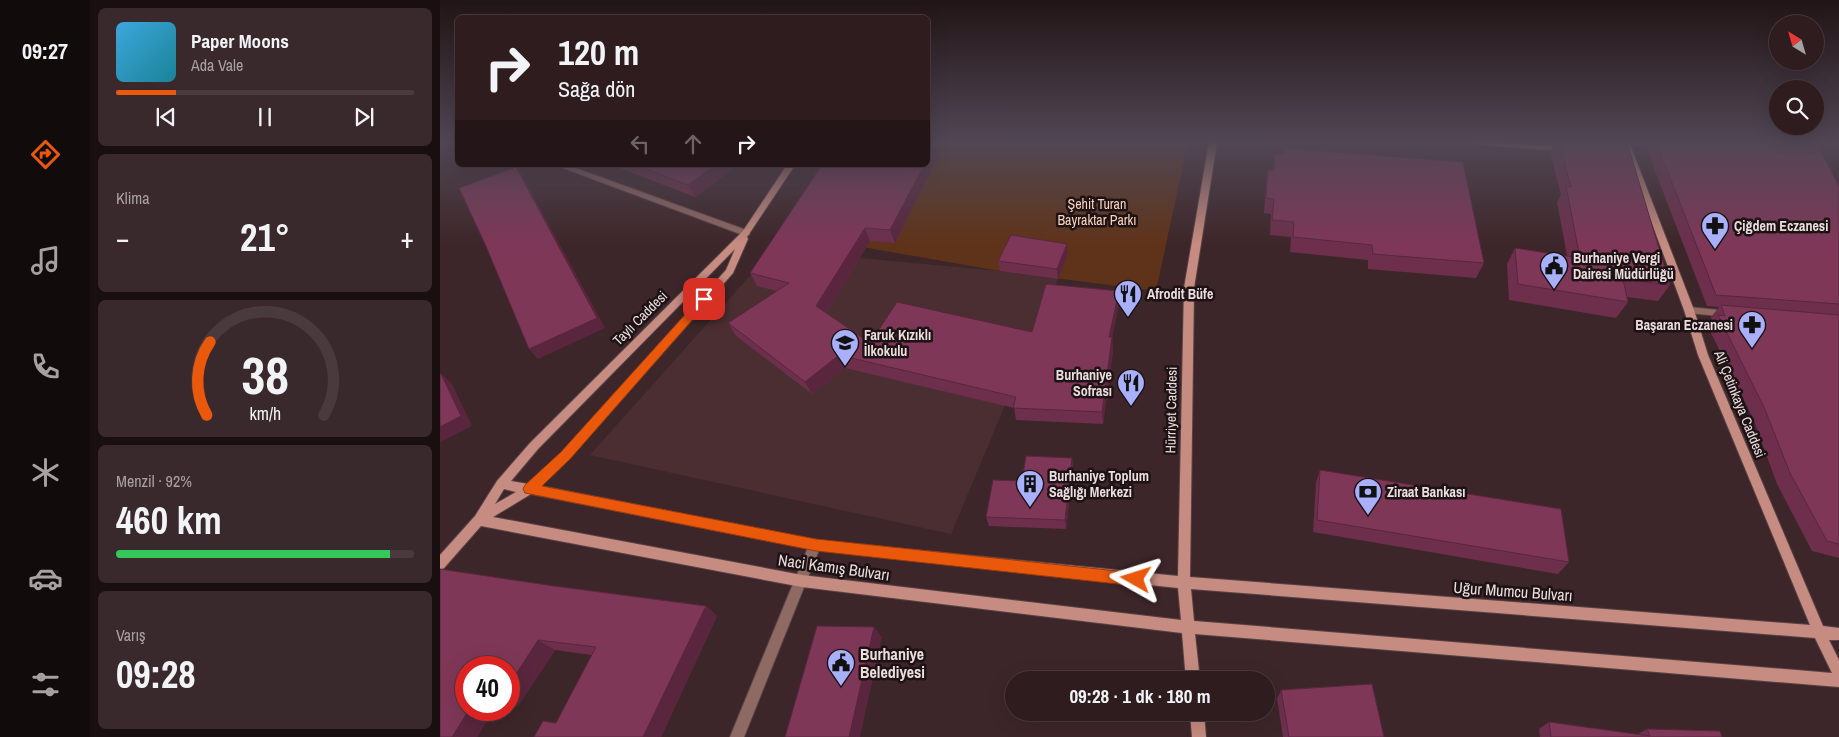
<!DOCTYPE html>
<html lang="tr">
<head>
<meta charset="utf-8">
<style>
  :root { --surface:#2e1c1f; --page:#3a292c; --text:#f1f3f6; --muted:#a7a1a4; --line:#493a3d; --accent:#ea580c }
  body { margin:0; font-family:"Archivo Narrow",sans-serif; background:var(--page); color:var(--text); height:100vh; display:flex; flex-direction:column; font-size:19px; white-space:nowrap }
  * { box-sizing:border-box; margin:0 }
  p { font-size:16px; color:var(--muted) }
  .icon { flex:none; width:28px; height:28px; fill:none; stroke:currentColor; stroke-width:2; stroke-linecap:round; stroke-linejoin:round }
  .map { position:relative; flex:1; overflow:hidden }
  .side { display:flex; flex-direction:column; gap:8px; padding:8px; background:#190f11; width:350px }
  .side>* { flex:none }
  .banner { position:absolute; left:15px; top:15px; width:475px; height:152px; border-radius:8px; box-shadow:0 5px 20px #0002,0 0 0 1px var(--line); background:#2e1c1f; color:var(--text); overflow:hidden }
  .needle { width:32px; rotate:323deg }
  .tools { position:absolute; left:1329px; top:15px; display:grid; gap:10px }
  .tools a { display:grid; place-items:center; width:55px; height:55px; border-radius:50%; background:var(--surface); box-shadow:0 5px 20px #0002,0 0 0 1px var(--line); font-size:25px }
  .speed { position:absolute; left:15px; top:656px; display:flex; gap:10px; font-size:25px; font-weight:700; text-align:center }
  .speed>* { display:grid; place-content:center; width:65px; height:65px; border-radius:50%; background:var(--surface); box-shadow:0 5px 20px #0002,0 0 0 1px var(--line); line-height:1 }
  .speed .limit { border:8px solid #d22; background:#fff; color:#111 }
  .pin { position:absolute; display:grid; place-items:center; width:42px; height:42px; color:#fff; margin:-21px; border-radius:10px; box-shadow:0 2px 8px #0006 }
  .me { position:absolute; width:55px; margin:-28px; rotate:276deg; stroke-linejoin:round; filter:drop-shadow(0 0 4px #0008) }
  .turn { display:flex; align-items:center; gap:18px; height:105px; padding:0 20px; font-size:22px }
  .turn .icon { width:65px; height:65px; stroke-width:2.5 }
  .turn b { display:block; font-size:35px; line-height:42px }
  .lanes { display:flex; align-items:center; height:48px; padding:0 20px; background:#0003; justify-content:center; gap:25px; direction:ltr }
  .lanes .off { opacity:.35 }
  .big { font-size:38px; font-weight:800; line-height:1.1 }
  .side .tile { flex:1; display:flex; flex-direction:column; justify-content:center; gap:8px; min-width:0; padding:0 18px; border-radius:8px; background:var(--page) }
  .side .dial { align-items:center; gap:0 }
  .dial svg { height:130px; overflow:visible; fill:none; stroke:var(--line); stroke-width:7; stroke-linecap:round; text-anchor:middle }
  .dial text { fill:var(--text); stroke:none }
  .song { display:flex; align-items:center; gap:15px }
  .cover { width:60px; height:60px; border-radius:8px; background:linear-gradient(135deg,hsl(200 70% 55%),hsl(190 70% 35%)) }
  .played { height:5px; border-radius:2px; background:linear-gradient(90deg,var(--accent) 20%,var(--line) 20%) }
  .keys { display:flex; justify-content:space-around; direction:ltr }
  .heat { display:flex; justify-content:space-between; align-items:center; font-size:28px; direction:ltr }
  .charge { height:8px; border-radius:4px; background:linear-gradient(90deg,#34c759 92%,var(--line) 0) }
  .trip { position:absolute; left:565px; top:671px; width:270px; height:50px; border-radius:25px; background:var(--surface); box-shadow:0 5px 20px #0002,0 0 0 1px var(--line); font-weight:800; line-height:50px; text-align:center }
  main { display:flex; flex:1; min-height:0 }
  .dock { display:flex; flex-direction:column; width:90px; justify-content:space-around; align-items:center; background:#120b0c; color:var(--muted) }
  .dock .icon { width:35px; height:35px }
  .dock .on { color:var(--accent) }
  .dock b { font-size:22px; color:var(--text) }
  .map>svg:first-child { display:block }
</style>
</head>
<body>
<main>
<nav class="dock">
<b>09:27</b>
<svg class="icon on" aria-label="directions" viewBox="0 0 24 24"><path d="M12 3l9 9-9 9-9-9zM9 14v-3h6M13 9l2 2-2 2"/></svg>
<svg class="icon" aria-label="music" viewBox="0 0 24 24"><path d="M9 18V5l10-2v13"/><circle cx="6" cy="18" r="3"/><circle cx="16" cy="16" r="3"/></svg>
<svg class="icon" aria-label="phone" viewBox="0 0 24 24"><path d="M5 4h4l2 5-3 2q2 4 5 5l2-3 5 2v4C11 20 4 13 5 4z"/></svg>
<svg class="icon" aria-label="climate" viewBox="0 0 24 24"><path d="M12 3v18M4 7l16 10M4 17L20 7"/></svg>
<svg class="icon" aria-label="car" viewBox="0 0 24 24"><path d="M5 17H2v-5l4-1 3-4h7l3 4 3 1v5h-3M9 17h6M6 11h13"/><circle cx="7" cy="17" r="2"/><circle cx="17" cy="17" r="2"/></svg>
<svg class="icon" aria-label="filters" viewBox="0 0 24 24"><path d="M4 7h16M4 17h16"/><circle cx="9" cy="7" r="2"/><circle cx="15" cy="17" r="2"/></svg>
</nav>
<section class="side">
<div class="tile">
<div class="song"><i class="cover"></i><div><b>Paper Moons</b><p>Ada Vale</p></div></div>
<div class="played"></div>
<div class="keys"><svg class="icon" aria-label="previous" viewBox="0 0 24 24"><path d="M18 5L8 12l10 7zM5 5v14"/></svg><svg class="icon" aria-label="pause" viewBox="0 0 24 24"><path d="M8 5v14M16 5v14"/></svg><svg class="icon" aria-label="next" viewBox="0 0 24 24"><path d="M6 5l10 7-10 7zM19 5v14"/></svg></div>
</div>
<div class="tile"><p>Klima</p>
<div class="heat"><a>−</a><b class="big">21°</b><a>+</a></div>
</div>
<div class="tile dial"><svg viewBox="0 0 100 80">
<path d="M14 69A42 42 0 1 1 86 69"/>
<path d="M14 69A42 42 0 0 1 16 24" stroke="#ea580c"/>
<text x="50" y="56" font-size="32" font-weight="700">38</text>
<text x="50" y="72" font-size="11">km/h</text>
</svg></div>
<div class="tile"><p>Menzil · 92%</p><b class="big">460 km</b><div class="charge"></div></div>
<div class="tile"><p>Varış</p><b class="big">09:28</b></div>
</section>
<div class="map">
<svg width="1399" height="737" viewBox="0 0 1399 737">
  <rect width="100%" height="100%" fill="#3d2629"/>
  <polygon fill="#4b2e32" points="333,250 560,271 618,279 511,534 150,455"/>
  <polygon fill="#5f3319" points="488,142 748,142 716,291 560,271 342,233 488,165"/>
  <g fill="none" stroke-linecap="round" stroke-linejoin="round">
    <defs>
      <g id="street">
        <polygon points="115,165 127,165 309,231 310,233 309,235 303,235"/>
        <polygon points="1249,307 1288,311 1293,314 1288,317 1249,313 1244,310"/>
        <polygon points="375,540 379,541 381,545 304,737 290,737 369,545 371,541"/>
      </g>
      <g id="secondary">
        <path d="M769,142H777L754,288L750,577L1370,625L1258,355L1244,310L1182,142H1189L1254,310L1268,355L1383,626L1399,628V640H1389L1399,660V687L755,634L760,680H746L742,633L362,587L41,526L4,568L0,570V555L35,516L57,481L90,443L303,231L347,165H355L307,237L308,239L293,273L130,458L101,486L375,540L738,576L744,288ZM295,249L286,270L122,452L88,484L71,481L98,449ZM64,489L76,492L55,504ZM91,494L375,550L738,588L741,620L362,575L53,517ZM751,589L1375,638L1392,673L754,621Z"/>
        <polygon points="1028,142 1055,142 1124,147 1128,149 1124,151 1031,144"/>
        <polygon points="750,712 764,712 766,737 752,737"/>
      </g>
    </defs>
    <use href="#street" stroke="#594346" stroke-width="2"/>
    <use href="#secondary" stroke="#594346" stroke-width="2"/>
    <use href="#street" fill="#8f6a63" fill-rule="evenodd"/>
    <use href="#secondary" fill="#c68c81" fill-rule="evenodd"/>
  </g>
  <g fill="#6d2f4c">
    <polygon points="1107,142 1188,142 1187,143 1230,285 1218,301 1187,297 1188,302 1176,318 1069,300 1067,264 1075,248 1127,256 1117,202 1121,195 1110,152 1113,145 1108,144"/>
    <polygon points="1191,142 1376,142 1399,186 1399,558 1372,551 1337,484 1313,418 1268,327 1272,321 1271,317 1279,307 1267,306 1205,145 1193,148"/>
    <polygon points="843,148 1044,263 1036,278 928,269 928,260 850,252 851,237 830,235 831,214 824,213 826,185 828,170 833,170 835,154 842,155"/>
    <polygon points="498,157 455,243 430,241 386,313 430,343 592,332 679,304 672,338 673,350 663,424 576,420 574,408 405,368 372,394 296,336 288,323 337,291 317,286 310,273"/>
    <polygon points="172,165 295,165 296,167 255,197"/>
    <polygon points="627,244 628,254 618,279 560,271 558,261"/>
    <polygon points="632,458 633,467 626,529 549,526 546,517 582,481"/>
    <polygon points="880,470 1129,562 1118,574 873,532 876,483"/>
    <polygon points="0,569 114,586 266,606 277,616 221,737 94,737 103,721 116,723 152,655 115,650 78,706 69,703 69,668 26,668 26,710 53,710 37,737 0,737"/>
    <polygon points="841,690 944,737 843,737 837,699"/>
    <polygon points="1109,722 1196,735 1207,729 1282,737 1100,737 1099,729"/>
  </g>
  <g fill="#59263e">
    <polygon points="1197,142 1207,142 1205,145 1193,148"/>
    <polygon points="495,144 498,157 455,243 450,230 484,165 488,165 488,158"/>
    <polygon points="275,165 295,165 296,167 255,197 248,185"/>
    <polygon points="76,167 83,177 165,328 98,359 89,349"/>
    <polygon points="425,228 430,241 382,319 376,306"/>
    <polygon points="627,244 628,254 618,279 617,269"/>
    <polygon points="679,291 679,304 672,338 673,350 663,424 662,412 669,337"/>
    <polygon points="399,355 405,368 372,394 365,382"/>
    <polygon points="1,374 12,384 32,426 0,442"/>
    <polygon points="632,458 633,467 626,529 625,520"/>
    <polygon points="266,606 277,616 221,737 203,737"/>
    <polygon points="434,627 442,637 420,737 409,737"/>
    <polygon points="98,640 115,650 78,706 69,702 69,685"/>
    <polygon points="29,710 53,710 37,737 12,737"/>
  </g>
  <g fill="#7f3758" stroke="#59263e">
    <polygon points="1119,142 1187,142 1230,285 1183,279 1188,302 1078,284 1075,248 1140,258 1126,186 1131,187"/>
    <polygon points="1216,142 1376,142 1399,186 1399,304 1276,295"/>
    <polygon points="488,144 495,144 488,158"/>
    <polygon points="843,148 1023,162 1044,263 933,254 932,245 853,237 854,222 832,220 834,199 826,198 828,170 834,170 835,154 843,155"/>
    <polygon points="196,165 275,165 248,185"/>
    <polygon points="382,165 484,165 450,230 425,228 376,306 430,343 457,302 592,332 606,284 679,291 669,337 672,337 662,412 573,408 576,397 399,355 365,382 288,323 349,283 310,273"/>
    <polygon points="76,167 157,318 89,349 45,244 19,188"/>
    <polygon points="571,235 627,244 617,269 558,261"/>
    <polygon points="1281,305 1399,315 1399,544 1387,541 1350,473 1324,407 1278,315 1285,316"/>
    <polygon points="0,374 1,374 21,416 0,427"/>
    <polygon points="586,456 632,458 625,520 546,517 553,480 582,481"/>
    <polygon points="880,470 1121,509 1129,562 877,520"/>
    <polygon points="0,569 114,586 266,606 203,737 94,737 103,721 116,723 156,647 98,640 69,685 69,668 26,668 26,710 29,710 12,737 0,737"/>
    <polygon points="377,626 434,627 409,737 345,737"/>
    <polygon points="932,684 944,737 849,737 841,690"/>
    <polygon points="1109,722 1210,736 1207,729 1280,731 1282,737 1111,737"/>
  </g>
  <linearGradient id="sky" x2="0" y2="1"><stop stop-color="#221517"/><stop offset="0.58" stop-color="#514754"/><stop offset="1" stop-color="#514754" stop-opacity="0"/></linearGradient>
  <rect width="1399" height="245" fill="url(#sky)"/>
  <polygon fill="#ea580c" stroke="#983908" points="264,296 270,299 268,302 130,459 102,486 376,539 696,573 701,575 703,579 701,584 696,586 376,551 85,493 83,489 85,485 121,452 261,297"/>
  <defs>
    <symbol id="pharmacy-pin" viewBox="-11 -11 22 30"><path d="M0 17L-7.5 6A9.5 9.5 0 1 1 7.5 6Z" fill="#a8b0fc" stroke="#1d1214"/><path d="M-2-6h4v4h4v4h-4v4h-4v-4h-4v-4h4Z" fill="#111"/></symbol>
    <symbol id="civic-pin" viewBox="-11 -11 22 30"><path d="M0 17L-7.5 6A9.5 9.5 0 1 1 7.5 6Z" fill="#a8b0fc" stroke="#1d1214"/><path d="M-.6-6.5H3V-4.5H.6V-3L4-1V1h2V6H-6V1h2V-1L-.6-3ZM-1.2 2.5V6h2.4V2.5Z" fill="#111"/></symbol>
    <symbol id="restaurant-pin" viewBox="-11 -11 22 30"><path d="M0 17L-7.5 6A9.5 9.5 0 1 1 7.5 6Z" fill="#a8b0fc" stroke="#1d1214"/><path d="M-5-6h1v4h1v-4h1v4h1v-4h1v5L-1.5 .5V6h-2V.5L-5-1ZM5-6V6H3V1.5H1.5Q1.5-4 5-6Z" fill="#111"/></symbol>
    <symbol id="school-pin" viewBox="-11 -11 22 30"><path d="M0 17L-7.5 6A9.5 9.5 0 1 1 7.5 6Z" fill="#a8b0fc" stroke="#1d1214"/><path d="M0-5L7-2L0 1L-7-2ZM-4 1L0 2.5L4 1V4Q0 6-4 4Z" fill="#111"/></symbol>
    <symbol id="building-pin" viewBox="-11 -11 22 30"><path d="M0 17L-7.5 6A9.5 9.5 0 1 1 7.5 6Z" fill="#a8b0fc" stroke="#1d1214"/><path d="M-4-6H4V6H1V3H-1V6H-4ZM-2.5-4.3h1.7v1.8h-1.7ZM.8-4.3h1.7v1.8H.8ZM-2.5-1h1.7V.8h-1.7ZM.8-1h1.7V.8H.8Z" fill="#111"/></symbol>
    <symbol id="bank-pin" viewBox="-11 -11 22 30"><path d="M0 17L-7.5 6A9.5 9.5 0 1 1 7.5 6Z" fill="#a8b0fc" stroke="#1d1214"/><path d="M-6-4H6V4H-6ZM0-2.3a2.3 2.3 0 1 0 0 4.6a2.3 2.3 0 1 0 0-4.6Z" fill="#111"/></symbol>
  </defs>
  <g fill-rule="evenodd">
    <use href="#pharmacy-pin" x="1259" y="210" width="32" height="43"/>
    <use href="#civic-pin" x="1098" y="250" width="32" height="43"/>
    <use href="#restaurant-pin" x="672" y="278" width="32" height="43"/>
    <use href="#pharmacy-pin" x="1296" y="309" width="32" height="43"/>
    <use href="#school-pin" x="389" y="327" width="32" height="43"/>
    <use href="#restaurant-pin" x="675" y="367" width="32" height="43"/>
    <use href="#building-pin" x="574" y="468" width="32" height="43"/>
    <use href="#bank-pin" x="912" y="476" width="32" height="43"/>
    <use href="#civic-pin" x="385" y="647" width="32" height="43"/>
  </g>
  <g text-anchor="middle" stroke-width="5" stroke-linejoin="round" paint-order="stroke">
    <g font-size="14" fill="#fcd3bd" stroke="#1d1214">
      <text x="657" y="209">Şehit Turan<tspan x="657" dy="16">Bayraktar Parkı</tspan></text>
    </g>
    <g font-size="14" font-weight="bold" fill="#ecddde" stroke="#1d1214" text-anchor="start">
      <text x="1294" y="231">Çiğdem Eczanesi</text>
      <text x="1133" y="263">Burhaniye Vergi<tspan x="1133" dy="16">Dairesi Müdürlüğü</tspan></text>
      <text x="707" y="299">Afrodit Büfe</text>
      <text x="1293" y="330" text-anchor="end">Başaran Eczanesi</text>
      <text x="424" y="340">Faruk Kızıklı<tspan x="424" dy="16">İlkokulu</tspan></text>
      <text x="672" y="380" text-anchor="end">Burhaniye<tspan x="672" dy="16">Sofrası</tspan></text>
      <text x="609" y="481">Burhaniye Toplum<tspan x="609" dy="16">Sağlığı Merkezi</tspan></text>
      <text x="947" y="497">Ziraat Bankası</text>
    </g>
    <g font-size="14" fill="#ecddde" stroke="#1d1214">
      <text transform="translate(200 318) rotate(-45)" y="5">Taylı Caddesi</text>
      <text transform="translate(1300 404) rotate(68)" y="5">Ali Çetinkaya Caddesi</text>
      <text transform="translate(731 410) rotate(-89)" y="5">Hürriyet Caddesi</text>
    </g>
    <g font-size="16" fill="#ecddde" stroke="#1d1214">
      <text transform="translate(394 567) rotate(8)" y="6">Naci Kamış Bulvarı</text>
      <text transform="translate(1073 591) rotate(4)" y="6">Uğur Mumcu Bulvarı</text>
    </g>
    <g font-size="16" font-weight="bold" fill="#ecddde" stroke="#1d1214" text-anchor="start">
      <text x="420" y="660">Burhaniye<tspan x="420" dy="18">Belediyesi</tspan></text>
    </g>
  </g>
</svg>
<div class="tools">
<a><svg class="needle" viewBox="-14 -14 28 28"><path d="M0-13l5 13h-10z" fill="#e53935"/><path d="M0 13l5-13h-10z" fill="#a7a1a4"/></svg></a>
<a><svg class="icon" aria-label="search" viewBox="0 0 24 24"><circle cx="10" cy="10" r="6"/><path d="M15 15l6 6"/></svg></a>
</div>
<div class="speed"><div class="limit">40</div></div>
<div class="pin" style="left:264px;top:299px;background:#d93025"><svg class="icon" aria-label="arrive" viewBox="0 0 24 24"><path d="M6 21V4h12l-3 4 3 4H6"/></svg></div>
<svg class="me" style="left:696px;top:579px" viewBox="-20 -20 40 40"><path d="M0-17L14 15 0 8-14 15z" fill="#ea580c" stroke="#fff" stroke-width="4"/></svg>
<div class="trip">09:28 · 1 dk · 180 m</div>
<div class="banner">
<div class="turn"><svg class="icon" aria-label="right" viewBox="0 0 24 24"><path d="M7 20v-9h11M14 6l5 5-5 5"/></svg><div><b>120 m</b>Sağa dön</div></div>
<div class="lanes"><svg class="icon off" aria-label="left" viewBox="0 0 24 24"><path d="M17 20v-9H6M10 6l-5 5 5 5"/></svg><svg class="icon off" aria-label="ahead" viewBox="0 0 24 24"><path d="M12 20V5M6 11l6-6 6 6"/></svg><svg class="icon" aria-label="right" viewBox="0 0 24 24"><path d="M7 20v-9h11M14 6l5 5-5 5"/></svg></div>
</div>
</div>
</main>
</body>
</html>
